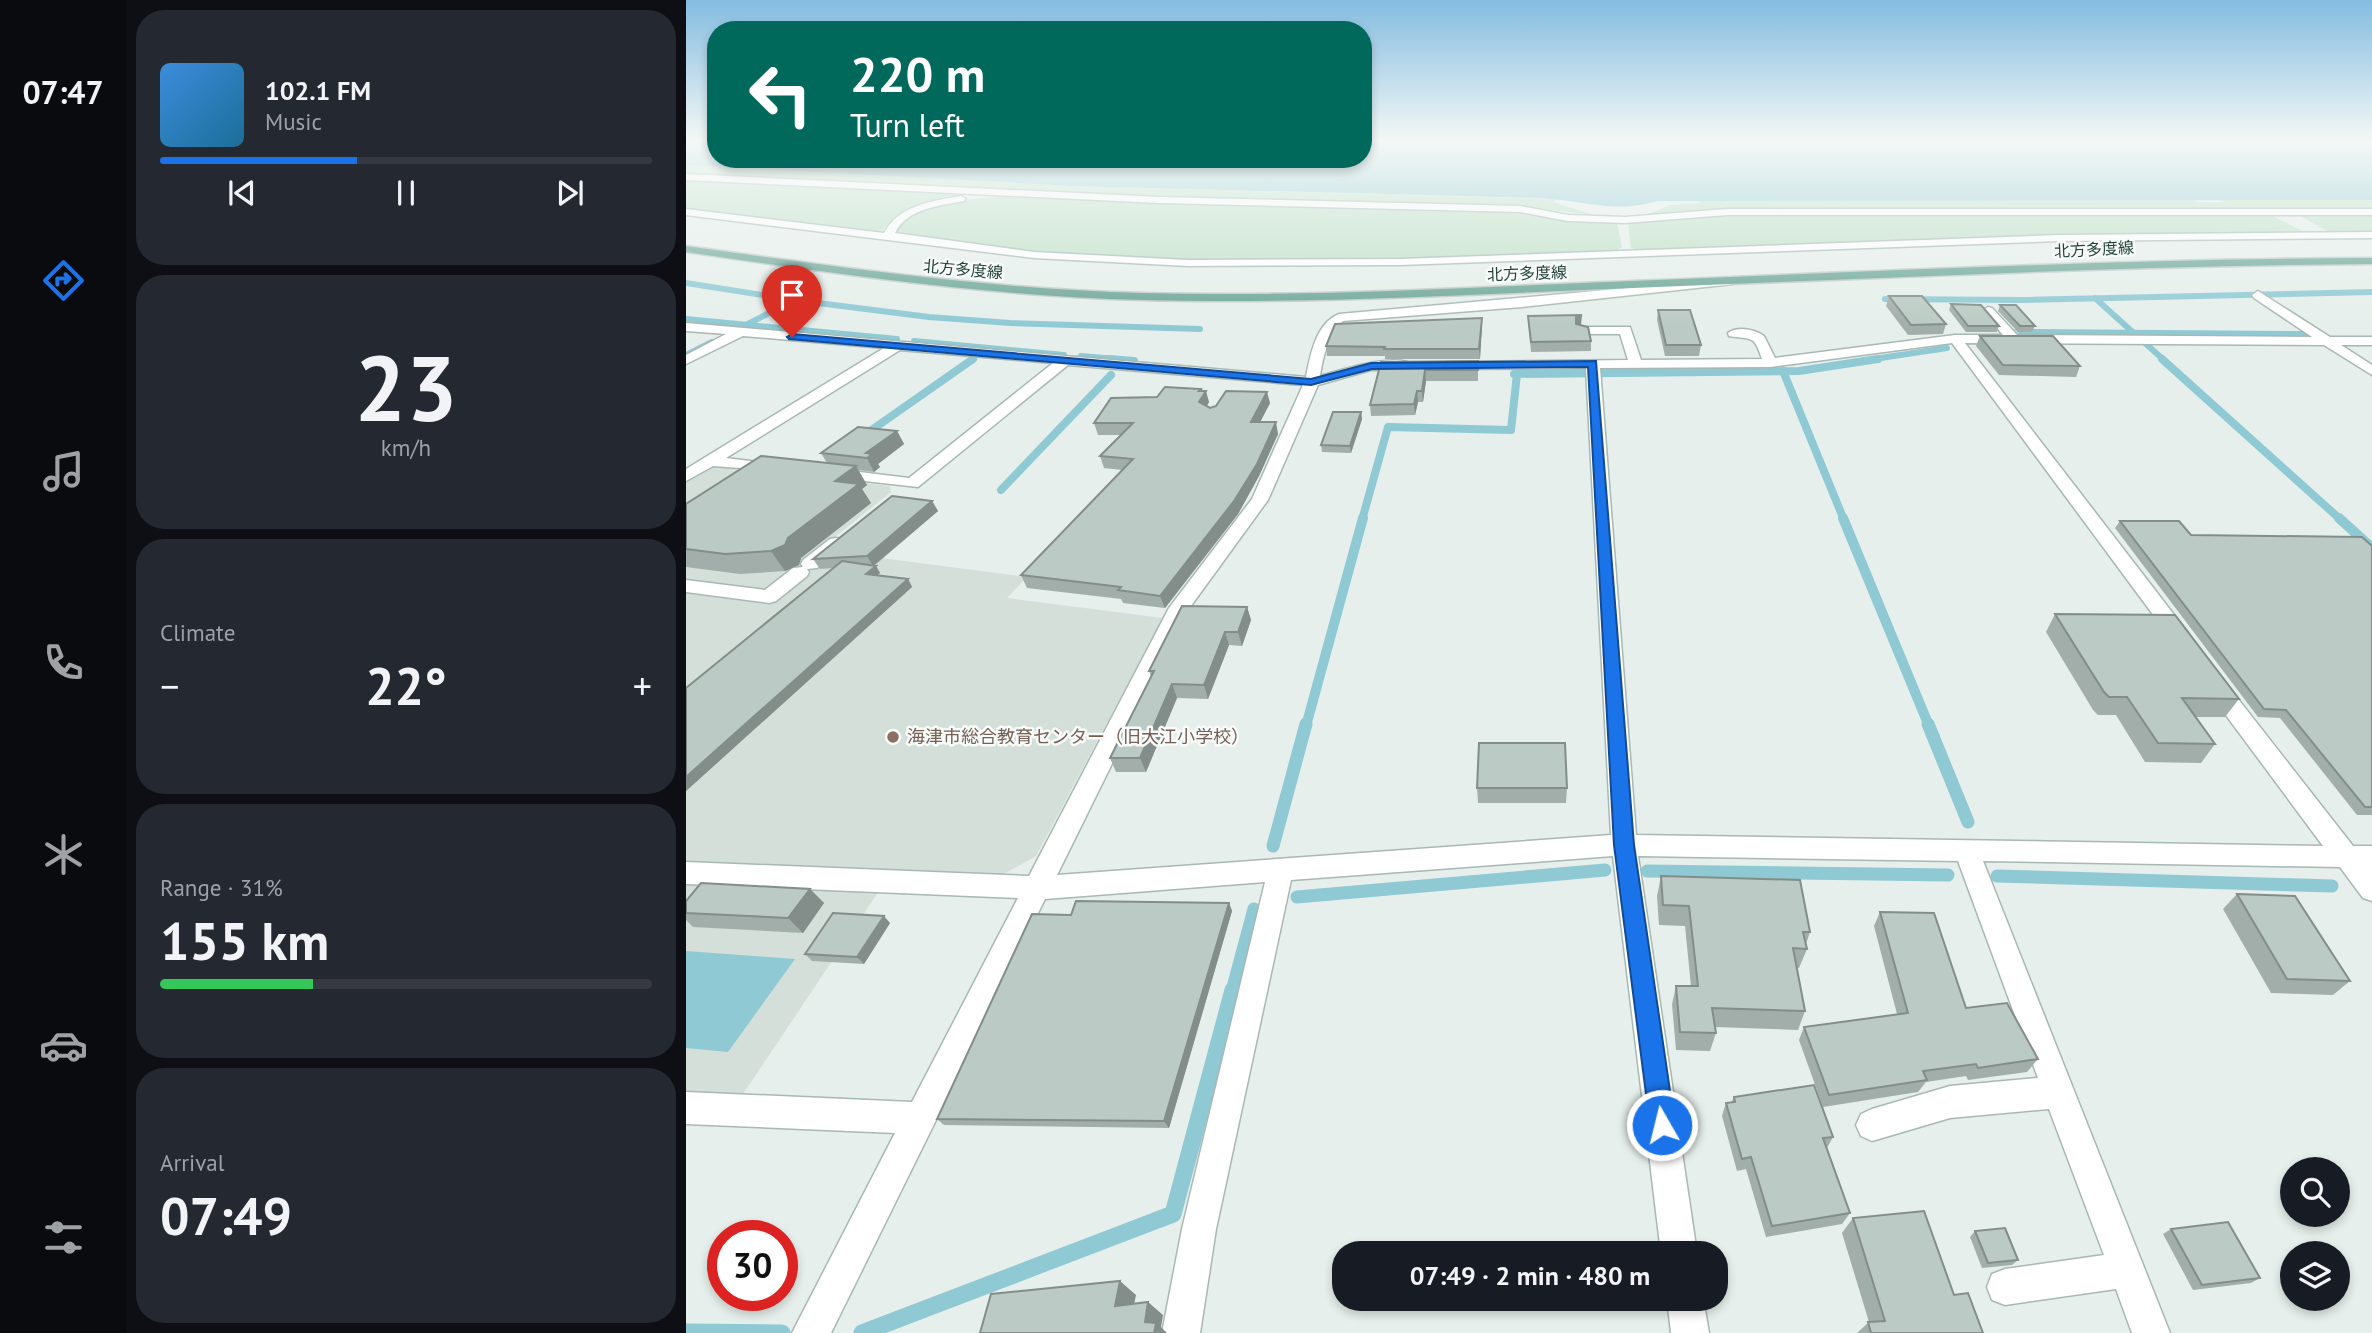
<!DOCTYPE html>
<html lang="en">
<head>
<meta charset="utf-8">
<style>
  :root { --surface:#171b24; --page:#242831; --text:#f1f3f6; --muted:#9ea1a6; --line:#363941; --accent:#1a73e8 }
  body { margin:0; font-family:"PT Sans","Noto Sans JP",sans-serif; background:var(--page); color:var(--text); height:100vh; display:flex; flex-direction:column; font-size:26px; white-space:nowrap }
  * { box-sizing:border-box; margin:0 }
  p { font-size:23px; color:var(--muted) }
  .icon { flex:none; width:38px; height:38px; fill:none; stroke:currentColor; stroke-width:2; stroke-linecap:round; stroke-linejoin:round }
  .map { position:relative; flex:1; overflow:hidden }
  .side { display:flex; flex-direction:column; gap:10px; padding:10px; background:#0d0f14; width:560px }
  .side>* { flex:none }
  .banner { position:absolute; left:21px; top:21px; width:665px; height:147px; border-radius:28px; box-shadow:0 4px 10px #0003; background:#00695c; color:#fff; overflow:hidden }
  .fabs { position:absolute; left:1594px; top:1157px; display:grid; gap:14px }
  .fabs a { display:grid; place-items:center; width:70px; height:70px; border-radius:50%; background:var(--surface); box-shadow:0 4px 10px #0003; font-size:35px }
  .speed { position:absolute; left:21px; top:1220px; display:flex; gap:14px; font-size:35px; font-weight:700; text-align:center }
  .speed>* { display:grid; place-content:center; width:91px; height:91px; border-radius:50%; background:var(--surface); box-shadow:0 4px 10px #0003; line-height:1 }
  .speed .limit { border:10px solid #d22; background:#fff; color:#111 }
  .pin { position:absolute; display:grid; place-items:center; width:60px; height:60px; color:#fff; margin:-72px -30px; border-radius:50% 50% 50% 0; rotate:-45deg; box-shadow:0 0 7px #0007 }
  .pin .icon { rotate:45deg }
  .me { position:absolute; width:77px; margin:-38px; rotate:352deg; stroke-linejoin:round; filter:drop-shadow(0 0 5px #0008) }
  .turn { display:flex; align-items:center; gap:24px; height:147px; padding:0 28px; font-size:32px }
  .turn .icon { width:91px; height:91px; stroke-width:2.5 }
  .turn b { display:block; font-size:49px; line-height:60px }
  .big { font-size:52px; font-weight:700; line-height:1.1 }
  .side .card { flex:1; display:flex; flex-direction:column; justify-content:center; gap:10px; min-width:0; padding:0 24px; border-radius:28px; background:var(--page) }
  .side .dial { align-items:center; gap:0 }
  .dial b { font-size:91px; line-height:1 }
  .song { display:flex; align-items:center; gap:21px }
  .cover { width:84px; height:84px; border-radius:10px; background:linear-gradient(135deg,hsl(210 70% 55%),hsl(200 70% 35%)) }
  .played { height:7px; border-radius:4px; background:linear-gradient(90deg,var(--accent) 40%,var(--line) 40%) }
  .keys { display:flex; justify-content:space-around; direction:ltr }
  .heat { display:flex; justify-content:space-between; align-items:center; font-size:38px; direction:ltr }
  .charge { height:10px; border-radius:5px; background:linear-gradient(90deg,#34c759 31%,var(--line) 0) }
  .trip { position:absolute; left:646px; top:1241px; width:396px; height:70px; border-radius:28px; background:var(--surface); box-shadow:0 4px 10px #0003; font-weight:700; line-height:70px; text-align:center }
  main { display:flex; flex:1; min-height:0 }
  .tabs { display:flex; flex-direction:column; width:126px; justify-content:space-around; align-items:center; background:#090b0e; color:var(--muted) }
  .tabs .icon { width:49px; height:49px }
  .tabs .on { color:var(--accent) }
  .tabs b { font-size:32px; color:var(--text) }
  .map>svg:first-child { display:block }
</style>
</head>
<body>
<main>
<nav class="tabs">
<b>07:47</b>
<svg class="icon on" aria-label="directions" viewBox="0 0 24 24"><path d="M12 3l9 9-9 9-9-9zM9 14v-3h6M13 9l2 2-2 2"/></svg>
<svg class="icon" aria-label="music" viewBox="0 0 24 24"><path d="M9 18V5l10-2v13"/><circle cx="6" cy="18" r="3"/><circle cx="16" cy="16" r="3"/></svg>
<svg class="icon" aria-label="phone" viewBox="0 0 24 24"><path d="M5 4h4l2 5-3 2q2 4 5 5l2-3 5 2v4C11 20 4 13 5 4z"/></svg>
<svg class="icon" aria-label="climate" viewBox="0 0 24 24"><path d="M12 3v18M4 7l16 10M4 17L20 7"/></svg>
<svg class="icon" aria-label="car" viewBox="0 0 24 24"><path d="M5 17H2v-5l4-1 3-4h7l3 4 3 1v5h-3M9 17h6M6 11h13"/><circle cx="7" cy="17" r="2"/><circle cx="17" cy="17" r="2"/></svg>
<svg class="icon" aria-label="filters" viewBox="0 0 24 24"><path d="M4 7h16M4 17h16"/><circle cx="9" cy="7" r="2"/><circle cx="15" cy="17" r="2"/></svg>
</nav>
<section class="side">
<div class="card">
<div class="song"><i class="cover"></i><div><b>102.1 FM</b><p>Music</p></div></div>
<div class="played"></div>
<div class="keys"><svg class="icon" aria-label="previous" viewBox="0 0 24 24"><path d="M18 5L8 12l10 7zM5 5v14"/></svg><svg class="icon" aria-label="pause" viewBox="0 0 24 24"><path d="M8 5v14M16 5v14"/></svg><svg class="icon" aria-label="next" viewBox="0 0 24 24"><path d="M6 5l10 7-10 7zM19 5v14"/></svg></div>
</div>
<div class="card dial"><b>23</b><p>km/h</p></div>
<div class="card"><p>Climate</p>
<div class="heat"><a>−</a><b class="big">22°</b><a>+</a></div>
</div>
<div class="card"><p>Range · 31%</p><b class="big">155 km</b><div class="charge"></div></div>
<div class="card"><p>Arrival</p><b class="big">07:49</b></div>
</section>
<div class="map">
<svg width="1686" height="1333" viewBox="0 0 1686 1333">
  <rect width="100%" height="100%" fill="#e6efeb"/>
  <polygon fill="#d4dfda" points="33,465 204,486 205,492 119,561 149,552 341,577 321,598 477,618 350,856 316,875 207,870 57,1094 0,1091 0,480 16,470"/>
  <g fill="#bfe0c8">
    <polygon points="0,165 386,186 872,199 867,202 908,215 838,207 331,192 0,174"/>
    <path d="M0,179L272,195V197C243,205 213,209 193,234H188L0,209Z"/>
    <path d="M312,197L830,212L931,223L936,247L928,252C785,257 641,266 499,260C403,257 308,248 213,237L208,231C236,204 274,199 312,197Z"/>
    <polygon points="1510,200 1511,202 1540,202 1534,200 1686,200 1686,209 1048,209 957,216 985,205 1014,203 1013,201"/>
    <polygon points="1041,214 1585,215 1616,231 953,250 945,248 942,224 944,223"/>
    <polygon points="1612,215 1686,215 1686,233 1643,232"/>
  </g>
  <g fill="#8ec9d4">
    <path d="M0,140H30V159H677V140H1686V200L971,201C929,214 896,200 853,198L386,186L0,165Z"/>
    <polygon points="1328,329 1617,331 1624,337 1334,335"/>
    <polygon points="0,951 109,959 42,1052 0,1048"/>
  </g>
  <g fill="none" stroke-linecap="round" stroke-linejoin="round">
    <g stroke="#8ec9d4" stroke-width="6">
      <polyline points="0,283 108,300"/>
      <polyline points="1409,298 1451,336"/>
      <polyline points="1199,299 1333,300 1686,292"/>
      <polyline points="0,319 211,339"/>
      <polyline points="60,325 108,300 243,317 324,323 514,329"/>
      <polyline points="228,341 378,355"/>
      <polyline points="1460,344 1478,360"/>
      <polyline points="0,355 26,342"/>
      <polyline points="395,356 442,360"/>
      <polyline points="1181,360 1261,348"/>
    </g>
    <g stroke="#8ec9d4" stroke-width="8">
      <polyline points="423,359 448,361"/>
      <polyline points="1476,359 1655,520"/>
      <polyline points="1097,371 1158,520"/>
      <polyline points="828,374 1113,371 1192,359"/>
      <polyline points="177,436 287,359"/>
      <polyline points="315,490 425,375"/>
      <polyline points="676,520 702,427 825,430 831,374"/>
    </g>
    <g stroke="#8ec9d4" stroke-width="10">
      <polyline points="1157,518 1243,726"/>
      <polyline points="1653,518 1686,548"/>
      <polyline points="620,726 677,518"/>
    </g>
    <g stroke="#8ec9d4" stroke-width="13">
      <polyline points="1242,724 1282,822"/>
      <polyline points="587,846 620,724"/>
      <polyline points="961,871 1262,875"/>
      <polyline points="1311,876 1646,886"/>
      <polyline points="611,897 919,870"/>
      <polyline points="546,991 568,909"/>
    </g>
    <g stroke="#8ec9d4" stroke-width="17">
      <polyline points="0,1332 96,1333"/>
      <polyline points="176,1333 487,1214 547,990"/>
    </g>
    <defs>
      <g id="minor">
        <polygon points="0,174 473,197 834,206 882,215 939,217 1041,209 1686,209 1686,215 1041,215 939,223 882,221 834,212 473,203 0,180"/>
        <path d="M275,196L280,199L278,201C254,206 221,208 209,233L348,252L502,260L714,259L1373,235L1686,232V238L1373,241L714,265L502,266L348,258L0,215V209L198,233C213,205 246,201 275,196Z"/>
        <path d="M1043,279L1047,280V284L836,307L657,321C642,338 637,354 634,376C656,370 711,351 730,366L723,370H685L632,385L582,500L502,610L371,875L925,835L900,368L766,369L761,368V362L942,360L934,334H892V328L897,327H944L955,360L1076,359C1068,334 1066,340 1043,336L1042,333C1051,326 1068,329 1078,336L1089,358L1269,335H1317L1296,311L1302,307L1306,308L1331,335L1626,337L1568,298L1566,295L1572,291L1644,337H1686V345H1655L1686,365V375L1638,345L1279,343L1502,633L1505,638L1502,643H1488L1266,343L1084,367L914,368L950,835L1637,846L1522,691L1519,686L1522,681L1530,679L1538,681L1667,846H1686V901L1677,898L1654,867L1297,861L1484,1333H1446L1430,1289L1319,1305L1306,1300L1301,1287L1306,1274L1319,1269L1418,1255L1363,1109L1264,1118L1186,1141L1175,1136L1170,1125L1175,1114L1186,1109L1264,1086L1352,1078L1272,861L952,856L1011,1253H975L927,856L605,880L530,1229L514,1333H476L496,1229L579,882L359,899L145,1333H106L209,1133L0,1124V1092L226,1102L332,898L0,884V862L343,876L483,608L566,499L617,385L382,365L232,487L143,477L141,474L149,469L223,478L367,363L214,350L40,458L95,465L97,468L95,471L27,466L0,481V469L198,348L57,336L0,364V355L40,334L0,331V323L620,377C624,356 630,323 653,314Z"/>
        <polygon points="150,538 156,539 159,543 156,547 131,568 121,569 123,572 121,576 90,601 83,603 0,592 0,580 79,590 107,568 117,567 115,564 117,560 144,539"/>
        <polygon points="981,1298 1017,1298 1023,1333 985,1333"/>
      </g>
      <path id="major" d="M0,246C151,267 303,289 456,293C603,297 750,289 897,283C1160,273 1423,259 1686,258V264C1423,266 1160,280 897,290C750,296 603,304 456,300C303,296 151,274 0,252Z"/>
    </defs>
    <use href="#minor" stroke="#a8b8b2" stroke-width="3"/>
    <use href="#major" stroke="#c2cac8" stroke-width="3"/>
    <use href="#minor" fill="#fff" fill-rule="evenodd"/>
    <use href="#major" fill="#6aa596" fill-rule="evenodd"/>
  </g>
  <g fill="#a1aea9">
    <polygon points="1203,296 1260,324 1257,334 1222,335 1200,306"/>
    <polygon points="1265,304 1313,326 1311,332 1280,332 1263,310"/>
    <polygon points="1314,305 1349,326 1346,332 1332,332 1312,311"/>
    <polygon points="972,310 1015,345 1013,356 979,356 971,320"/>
    <polygon points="842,316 895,325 894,325 905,341 905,351 845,352"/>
    <polygon points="796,318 794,359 699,359 699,356 641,356 640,346"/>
    <polygon points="1294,336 1394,366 1390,377 1313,375 1290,346"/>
    <polygon points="792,361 792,381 740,381 737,402 732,402 729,415 685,416 684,405 695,362"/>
    <polygon points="515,389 523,402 521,406 524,408 584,403 574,422 592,434 573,476 552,514 479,608 437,603 435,599 341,588 335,575 436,470 418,468 414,456 435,435 412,435 408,423 471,397"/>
    <polygon points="675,412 676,419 665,453 636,452 635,445"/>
    <polygon points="211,431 218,444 192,464 194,467 188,472 172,470 181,485 176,489 185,503 115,558 113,565 99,571 54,574 0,567 0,504 141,463 135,453"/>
    <polygon points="246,501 252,511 188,566 190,566 194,573 191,575 222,579 226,587 0,791 0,688 148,568 134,569 127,559"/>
    <polygon points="1434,521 1505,535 1686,546 1686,815 1671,815 1594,718 1572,717 1429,528"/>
    <polygon points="561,607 565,620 556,646 543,645 522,699 491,698 460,772 430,772 424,758 465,676 463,671"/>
    <polygon points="1369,614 1553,699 1539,717 1510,717 1529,744 1515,763 1459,762 1430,715 1412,715 1407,710 1360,632"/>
    <polygon points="791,788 881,788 880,803 792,803"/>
    <polygon points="975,876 1124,932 1120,944 1121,949 1113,968 1111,968 1119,1011 1112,1030 1029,1027 1030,1033 1024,1051 990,1050 986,1004 990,986 1005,986 999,926 973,925 971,896"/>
    <polygon points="124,889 138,903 117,933 7,927 0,920 0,901"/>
    <polygon points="1551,894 1664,981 1647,995 1585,993 1537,909"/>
    <polygon points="543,903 546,911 483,1128 258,1125 251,1119 385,915"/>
    <polygon points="1194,912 1280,1008 1352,1059 1341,1072 1282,1080 1280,1076 1240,1082 1232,1092 1137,1107 1113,1040 1118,1027 1211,1014 1188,926"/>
    <polygon points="204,923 178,964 126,961 119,954"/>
    <polygon points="1048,1097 1147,1137 1141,1148 1164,1213 1156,1224 1080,1237 1060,1169 1051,1171 1036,1116 1040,1103 1045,1103"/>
    <polygon points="1167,1218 1268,1295 1297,1333 1171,1333 1183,1322 1156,1233"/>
    <polygon points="1485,1229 1574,1278 1565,1283 1507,1290 1477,1234"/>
    <polygon points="1289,1231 1332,1260 1326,1265 1296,1268 1284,1237"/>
  </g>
  <g fill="#838d89">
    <polygon points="896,315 895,325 890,326 890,317"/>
    <polygon points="796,318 796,327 794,359 793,349"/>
    <polygon points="739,370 740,381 737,402 736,391"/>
    <polygon points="515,389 517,396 520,391 523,402 516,414 513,402 513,391"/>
    <polygon points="731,391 732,402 729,415 728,404"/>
    <polygon points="581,392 584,403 568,434 565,422"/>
    <polygon points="675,412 676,419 665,453 664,446"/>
    <polygon points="590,422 592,434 573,476 552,514 479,608 474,596"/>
    <polygon points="211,431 218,444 192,464 194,467 188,472 181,458 180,453"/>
    <polygon points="170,466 181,485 176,489 185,503 115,558 113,565 99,571 85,551 102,538 149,481"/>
    <polygon points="246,501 252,511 187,566 181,556"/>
    <polygon points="190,566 194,573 184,581 180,574"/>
    <polygon points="222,579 226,587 0,791 0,777"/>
    <polygon points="561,607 565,620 556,646 552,632"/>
    <polygon points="539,632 543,645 522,699 518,685"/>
    <polygon points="486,684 491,698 460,772 454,758"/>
    <polygon points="124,889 138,903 117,933 102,918"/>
    <polygon points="543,903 546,911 483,1128 478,1121"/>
    <polygon points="198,916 204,923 178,964 171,957"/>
    <polygon points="434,1281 450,1295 445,1319 429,1306"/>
    <polygon points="462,1302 477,1315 475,1327 481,1333 468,1333 459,1322"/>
  </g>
  <g fill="#bbcac4" stroke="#838d89" stroke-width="2">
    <polygon points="1203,296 1236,296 1260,324 1225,325"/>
    <polygon points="1265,304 1295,305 1313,326 1282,326"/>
    <polygon points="1314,305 1330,305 1349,326 1334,326"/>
    <polygon points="972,310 1004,310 1015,345 980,345"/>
    <polygon points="896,315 890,317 890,324 902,327 905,341 845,342 842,316"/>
    <polygon points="796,318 793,349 698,349 699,347 640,346 649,324"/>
    <polygon points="1294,336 1367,336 1394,366 1317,365"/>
    <polygon points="792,361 792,370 739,370 736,391 731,391 728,404 684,405 695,362"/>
    <polygon points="479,387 515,389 513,391 520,391 513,402 524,408 530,406 540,391 581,392 565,422 590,422 571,464 548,501 474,596 432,590 435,587 335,575 447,459 414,456 447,423 408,423 425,398 471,397"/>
    <polygon points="647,412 675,412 664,446 635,445"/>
    <polygon points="172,427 211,431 180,453 186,454 181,458 135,453"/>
    <polygon points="75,456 170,466 149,481 173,484 102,538 99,545 85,551 39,554 0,549 0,504"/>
    <polygon points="206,496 246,501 181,556 127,559"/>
    <polygon points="1434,521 1493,521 1505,535 1676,537 1686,546 1686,807 1679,807 1600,710 1578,709"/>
    <polygon points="156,561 190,566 180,574 222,579 0,777 0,688"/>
    <polygon points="496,606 561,607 552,632 539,632 518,685 486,684 454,758 424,758 468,671 463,671"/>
    <polygon points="1369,614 1489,615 1553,699 1496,698 1529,744 1472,743 1441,697 1423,697 1418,692"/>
    <polygon points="793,743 879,743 881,788 791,788"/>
    <polygon points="975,876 1114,880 1124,932 1117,932 1121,949 1107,948 1119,1011 1026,1008 1030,1033 994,1032 990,986 1012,986 1003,906 977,905"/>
    <polygon points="15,883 124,889 102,918 0,913 0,901"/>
    <polygon points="1551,894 1609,896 1664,981 1601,979"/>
    <polygon points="390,901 543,903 478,1121 251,1119 346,914 385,915"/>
    <polygon points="1194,912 1248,913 1280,1008 1321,1003 1352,1059 1292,1068 1290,1064 1237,1071 1241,1080 1143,1095 1118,1027 1222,1013"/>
    <polygon points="147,913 198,916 171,957 119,954"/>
    <polygon points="1128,1085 1147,1137 1137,1138 1164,1213 1086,1226 1065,1157 1056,1159 1040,1103 1049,1102 1048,1097"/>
    <polygon points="1238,1211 1268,1295 1282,1293 1297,1333 1185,1333 1182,1322 1199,1321 1167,1218"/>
    <polygon points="1542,1222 1574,1278 1516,1285 1485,1229"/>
    <polygon points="1319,1228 1332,1260 1302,1263 1289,1231"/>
    <polygon points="434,1281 429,1306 462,1302 459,1322 470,1323 468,1333 294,1333 305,1294"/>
  </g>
  <linearGradient id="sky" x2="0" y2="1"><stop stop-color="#84bce0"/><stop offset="0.43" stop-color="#f4f8f6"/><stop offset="1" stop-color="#f4f8f6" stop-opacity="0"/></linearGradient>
  <rect width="1686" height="327" fill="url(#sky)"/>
  <polygon fill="#1a73e8" stroke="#114b97" stroke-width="2" points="106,334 625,379 685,363 910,361 948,845 989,1125 985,1134 976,1137 968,1134 964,1125 928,845 902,367 686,369 625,385 103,339 101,337"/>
  <circle fill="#8d6e63" stroke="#f7fbf9" stroke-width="2.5" cx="207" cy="737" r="7"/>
  <g text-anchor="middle" stroke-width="5" stroke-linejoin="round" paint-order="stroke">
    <g font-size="16" fill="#24423a" stroke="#f7fbf9">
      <text transform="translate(1408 249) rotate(-3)" y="6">北方多度線</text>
      <text transform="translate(277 269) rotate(5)" y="6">北方多度線</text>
      <text transform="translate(841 273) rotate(-2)" y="6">北方多度線</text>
    </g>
    <g font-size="18" fill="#785e54" stroke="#f7fbf9" text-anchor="start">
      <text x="221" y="743">海津市総合教育センター（旧大江小学校）</text>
    </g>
  </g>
</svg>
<div class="fabs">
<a><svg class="icon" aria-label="search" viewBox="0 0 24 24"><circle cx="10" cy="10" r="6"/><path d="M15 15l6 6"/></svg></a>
<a><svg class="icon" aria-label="layers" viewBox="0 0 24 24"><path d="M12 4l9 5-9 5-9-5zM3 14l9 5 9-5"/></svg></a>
</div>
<div class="speed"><div class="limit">30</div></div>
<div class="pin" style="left:106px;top:337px;background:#d93025"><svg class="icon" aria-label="arrive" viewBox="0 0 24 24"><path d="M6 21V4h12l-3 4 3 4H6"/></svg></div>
<svg class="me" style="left:976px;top:1125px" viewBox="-20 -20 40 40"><circle r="17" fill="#1a73e8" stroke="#fff" stroke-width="3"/><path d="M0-11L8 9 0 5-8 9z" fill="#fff"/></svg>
<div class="trip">07:49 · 2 min · 480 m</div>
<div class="banner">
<div class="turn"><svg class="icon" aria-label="left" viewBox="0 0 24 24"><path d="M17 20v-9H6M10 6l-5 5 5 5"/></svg><div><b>220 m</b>Turn left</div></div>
</div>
</div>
</main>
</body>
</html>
